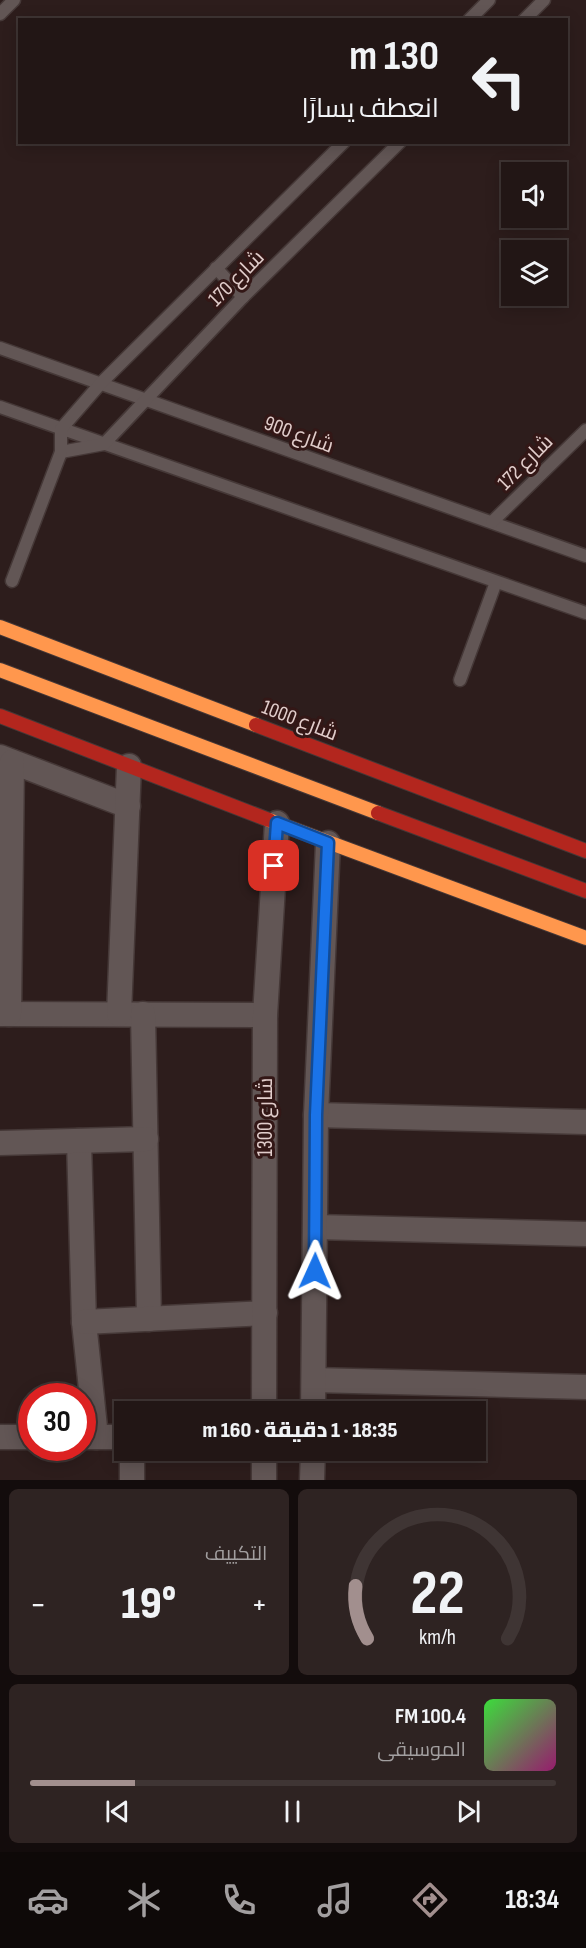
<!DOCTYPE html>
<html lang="ar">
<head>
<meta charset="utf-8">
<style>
  :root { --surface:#221615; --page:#2e2322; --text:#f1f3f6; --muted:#a29fa0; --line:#3f3534; --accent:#a28f8e }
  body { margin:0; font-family:"Sofia Sans Condensed",Cairo,sans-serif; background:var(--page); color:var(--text); direction:rtl; height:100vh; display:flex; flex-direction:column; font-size:22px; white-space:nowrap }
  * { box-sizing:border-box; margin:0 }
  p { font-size:20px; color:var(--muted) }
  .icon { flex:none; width:33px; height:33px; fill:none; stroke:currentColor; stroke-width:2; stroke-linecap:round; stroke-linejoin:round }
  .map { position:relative; height:1480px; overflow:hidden; direction:ltr }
  .panel { display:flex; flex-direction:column; gap:9px; padding:9px; background:#130c0c; flex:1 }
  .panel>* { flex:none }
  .top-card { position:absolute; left:18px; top:18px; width:550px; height:126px; border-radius:0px; box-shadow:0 3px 15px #0003,0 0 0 2px var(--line); direction:rtl; background:#221615; color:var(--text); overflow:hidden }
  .buttons { position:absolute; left:501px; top:162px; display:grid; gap:12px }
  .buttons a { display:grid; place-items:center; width:66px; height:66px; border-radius:0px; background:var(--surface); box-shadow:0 3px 15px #0003,0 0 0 2px var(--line); font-size:30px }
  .speed { position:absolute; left:18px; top:1383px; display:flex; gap:12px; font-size:30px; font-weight:700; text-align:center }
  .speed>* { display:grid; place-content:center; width:78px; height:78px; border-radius:50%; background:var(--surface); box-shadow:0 3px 15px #0003,0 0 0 2px var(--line); line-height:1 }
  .speed .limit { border:9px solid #d22; background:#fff; color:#111 }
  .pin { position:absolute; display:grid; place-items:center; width:51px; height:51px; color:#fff; margin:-26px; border-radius:12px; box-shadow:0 3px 9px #0006 }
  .me { position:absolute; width:66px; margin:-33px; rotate:1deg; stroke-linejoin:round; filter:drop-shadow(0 0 4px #0008) }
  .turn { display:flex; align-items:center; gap:21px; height:126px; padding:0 30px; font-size:27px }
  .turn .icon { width:78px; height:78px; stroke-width:2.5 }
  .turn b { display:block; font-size:42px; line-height:51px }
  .big { font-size:45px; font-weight:800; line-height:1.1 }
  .panel .card { flex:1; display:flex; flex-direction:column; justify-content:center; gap:9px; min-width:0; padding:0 21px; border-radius:9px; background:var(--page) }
  .panel .dial { align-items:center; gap:0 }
  .dial svg { height:156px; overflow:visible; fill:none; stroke:var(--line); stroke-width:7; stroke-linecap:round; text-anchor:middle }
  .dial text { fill:var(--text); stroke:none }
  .song { display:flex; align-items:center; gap:18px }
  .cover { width:72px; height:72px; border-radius:9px; background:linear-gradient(135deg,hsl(120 70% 55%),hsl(320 70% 35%)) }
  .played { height:6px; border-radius:3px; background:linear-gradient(90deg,var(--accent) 20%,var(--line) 20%) }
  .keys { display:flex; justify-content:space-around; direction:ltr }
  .heat { display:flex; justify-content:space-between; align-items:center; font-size:33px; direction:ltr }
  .panel .tiles { flex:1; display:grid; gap:9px; grid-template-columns:1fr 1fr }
  .card:last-child { grid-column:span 2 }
  .trip { position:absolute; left:114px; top:1401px; width:372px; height:60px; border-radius:0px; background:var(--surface); box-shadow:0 3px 15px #0003,0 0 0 2px var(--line); font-weight:800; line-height:60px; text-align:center; direction:rtl }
  .menu { display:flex; height:96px; justify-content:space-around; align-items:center; background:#0e0908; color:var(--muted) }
  .menu .icon { width:42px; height:42px }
  .menu .on { color:var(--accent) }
  .menu b { font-size:27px; color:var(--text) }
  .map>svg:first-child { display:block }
</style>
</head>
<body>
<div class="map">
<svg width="586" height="1480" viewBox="0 0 586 1480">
  <rect width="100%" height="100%" fill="#2d1d1c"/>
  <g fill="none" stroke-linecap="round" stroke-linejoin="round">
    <defs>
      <g id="lane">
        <polyline points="0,14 14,0"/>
        <polyline points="469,20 489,0"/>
        <polyline points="524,20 544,0"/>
        <polyline points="216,268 243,297"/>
        <polyline points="0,348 586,556"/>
        <polyline points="0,407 586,613"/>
        <polyline points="61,452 104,444 243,297 400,142"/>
        <polyline points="492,522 586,430"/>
        <polyline points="12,581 61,452 61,429 101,383 344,142"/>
        <polyline points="460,680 496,582"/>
      </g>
      <g id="street">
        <polyline points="0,757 128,806"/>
        <polyline points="0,1014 265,1015"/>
        <polyline points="9,1014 12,762"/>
        <polyline points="119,1014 129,766"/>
        <polyline points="143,1014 149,1319"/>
        <polyline points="316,1115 586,1122"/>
        <polyline points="79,1141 84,1322 96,1437"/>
        <polyline points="0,1143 146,1139"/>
        <polyline points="316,1227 586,1234"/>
        <polyline points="84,1322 265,1313"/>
        <polyline points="314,1380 586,1387"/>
        <polyline points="264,1412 265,1015 277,823"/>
        <polyline points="313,1412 316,1115 328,843"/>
        <polyline points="0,1437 32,1437"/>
        <polyline points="82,1437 124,1437"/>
        <polyline points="132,1450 132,1480"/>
        <polyline points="264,1480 264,1450"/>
        <polyline points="312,1480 313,1450"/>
      </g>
      <g id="slow">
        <polyline points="0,627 256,725"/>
        <polyline points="0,670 378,813"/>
        <polyline points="269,820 586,938"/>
      </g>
      <g id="jam">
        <polyline points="0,716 269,820"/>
        <polyline points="256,725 586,851"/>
        <polyline points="378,813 586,891"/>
      </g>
    </defs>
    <use href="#lane" stroke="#453837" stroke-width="15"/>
    <use href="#street" stroke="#453837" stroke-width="27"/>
    <use href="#slow" stroke="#453837" stroke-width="16"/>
    <use href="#jam" stroke="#453837" stroke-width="16"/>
    <use href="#lane" stroke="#625655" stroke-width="12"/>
    <use href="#street" stroke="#625655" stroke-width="24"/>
    <use href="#slow" stroke="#ff974d" stroke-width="14"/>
    <use href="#jam" stroke="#b3261e" stroke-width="14"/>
  </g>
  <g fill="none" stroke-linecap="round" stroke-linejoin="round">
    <defs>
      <polyline id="route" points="274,866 277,823 328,843 316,1115 315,1271"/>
    </defs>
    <use href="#route" stroke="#114b97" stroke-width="15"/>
    <use href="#route" stroke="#1a73e8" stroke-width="10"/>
  </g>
  <g text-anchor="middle" stroke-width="6" stroke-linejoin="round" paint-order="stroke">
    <g font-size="21" fill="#e1cdcb" stroke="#331716">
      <text transform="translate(236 278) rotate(-45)" y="7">شارع 170</text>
      <text transform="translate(299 434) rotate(20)" y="7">شارع 900</text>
      <text transform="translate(525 462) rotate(-45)" y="7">شارع 172</text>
      <text transform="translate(300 720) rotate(21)" y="7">شارع 1000</text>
      <text transform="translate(265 1117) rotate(-90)" y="7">شارع 1300</text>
    </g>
  </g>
</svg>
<div class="buttons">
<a><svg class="icon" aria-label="sound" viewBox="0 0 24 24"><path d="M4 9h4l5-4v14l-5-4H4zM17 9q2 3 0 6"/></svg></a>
<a><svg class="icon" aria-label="layers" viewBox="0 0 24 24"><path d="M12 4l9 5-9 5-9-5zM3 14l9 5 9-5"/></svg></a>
</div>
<div class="speed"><div class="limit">30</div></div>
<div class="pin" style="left:274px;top:866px;background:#d93025"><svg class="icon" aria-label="arrive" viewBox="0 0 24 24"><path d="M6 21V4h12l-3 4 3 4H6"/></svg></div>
<svg class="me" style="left:315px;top:1271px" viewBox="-20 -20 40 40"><path d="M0-17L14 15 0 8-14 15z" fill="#1a73e8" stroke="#fff" stroke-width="4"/></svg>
<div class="trip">18:35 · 1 دقيقة · 160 m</div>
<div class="top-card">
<div class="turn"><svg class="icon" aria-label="left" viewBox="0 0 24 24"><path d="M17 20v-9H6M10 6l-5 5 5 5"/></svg><div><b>130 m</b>انعطف يسارًا</div></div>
</div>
</div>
<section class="panel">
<div class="tiles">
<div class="card dial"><svg viewBox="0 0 100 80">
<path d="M14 69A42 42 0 1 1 86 69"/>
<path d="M14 69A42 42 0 0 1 8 42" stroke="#a28f8e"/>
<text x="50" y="56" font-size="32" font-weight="700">22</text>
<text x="50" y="72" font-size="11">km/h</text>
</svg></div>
<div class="card"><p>التكييف</p>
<div class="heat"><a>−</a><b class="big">19°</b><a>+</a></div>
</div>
<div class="card">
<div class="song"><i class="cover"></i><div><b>100.4 FM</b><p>الموسيقى</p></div></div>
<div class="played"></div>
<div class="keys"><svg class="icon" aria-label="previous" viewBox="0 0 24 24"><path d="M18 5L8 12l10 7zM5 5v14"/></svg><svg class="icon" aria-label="pause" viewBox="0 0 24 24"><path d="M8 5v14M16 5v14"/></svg><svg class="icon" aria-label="next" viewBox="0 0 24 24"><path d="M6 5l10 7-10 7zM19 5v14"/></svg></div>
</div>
</div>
</section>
<nav class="menu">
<b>18:34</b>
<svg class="icon on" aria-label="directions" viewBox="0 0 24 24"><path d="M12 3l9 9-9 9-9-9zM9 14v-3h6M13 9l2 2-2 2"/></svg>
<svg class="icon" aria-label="music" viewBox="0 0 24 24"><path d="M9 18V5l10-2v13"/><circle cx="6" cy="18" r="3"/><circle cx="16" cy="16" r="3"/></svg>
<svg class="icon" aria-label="phone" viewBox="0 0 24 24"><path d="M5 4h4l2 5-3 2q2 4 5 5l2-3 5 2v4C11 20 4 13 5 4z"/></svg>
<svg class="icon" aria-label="climate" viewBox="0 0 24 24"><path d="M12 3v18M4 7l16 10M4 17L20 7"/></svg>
<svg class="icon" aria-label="car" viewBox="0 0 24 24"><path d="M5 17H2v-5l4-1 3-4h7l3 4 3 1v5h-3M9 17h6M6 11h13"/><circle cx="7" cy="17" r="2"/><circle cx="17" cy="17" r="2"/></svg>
</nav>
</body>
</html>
